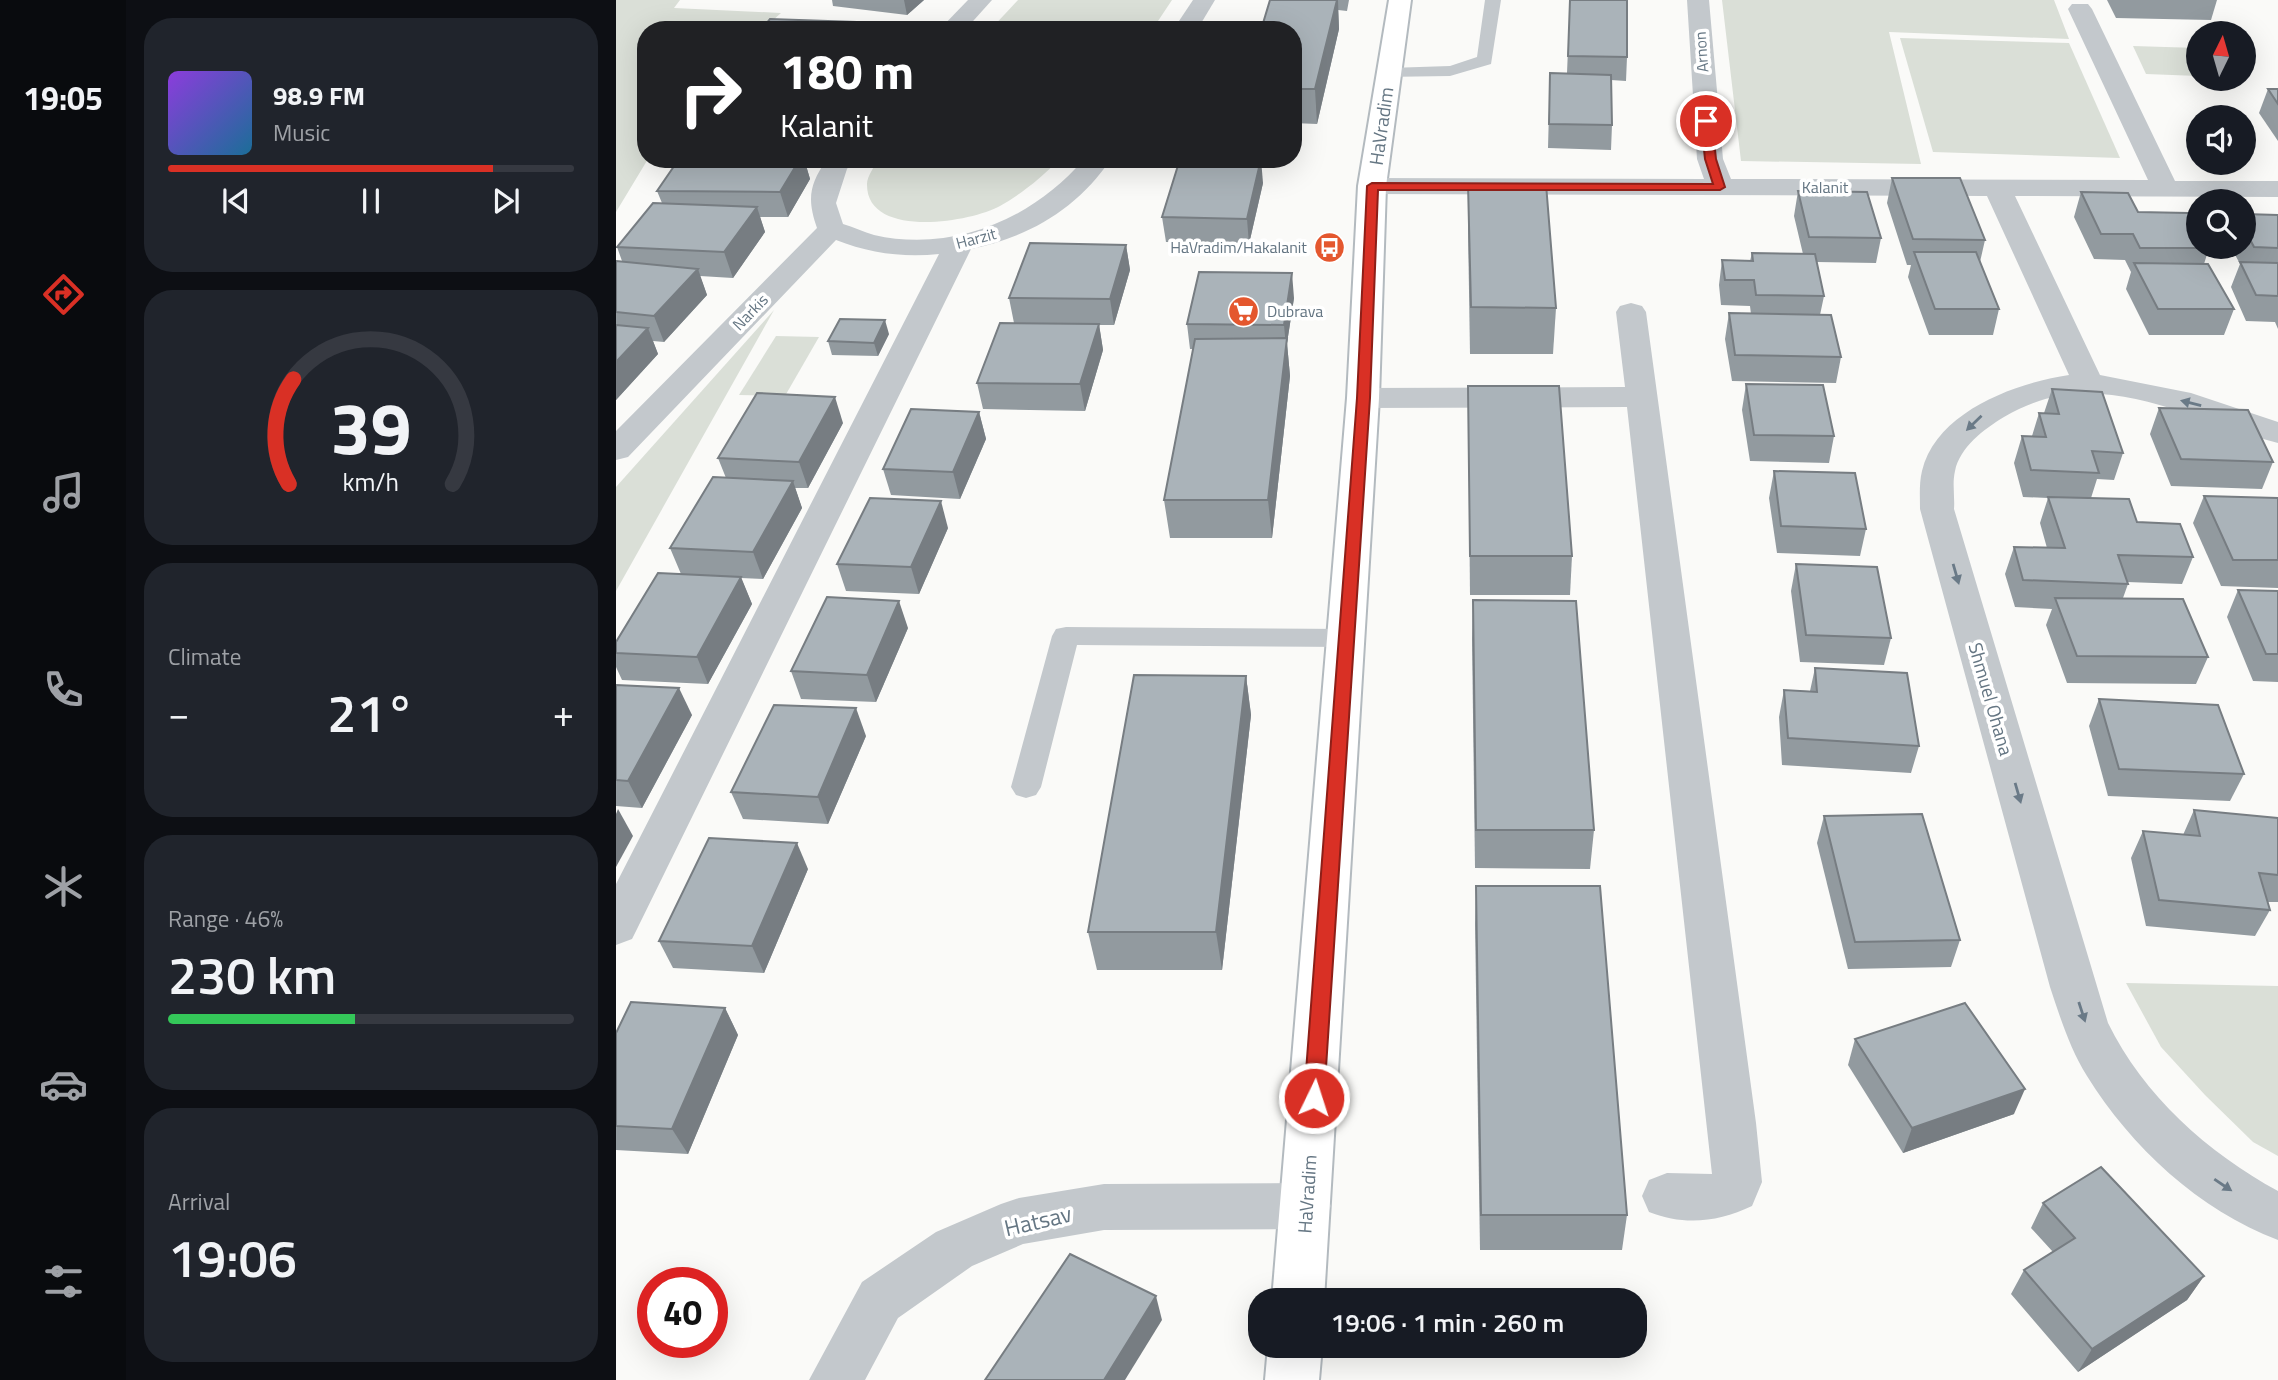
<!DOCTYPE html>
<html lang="en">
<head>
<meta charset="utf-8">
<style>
  :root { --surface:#171b24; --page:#20242c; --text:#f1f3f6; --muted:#9ea1a6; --line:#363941; --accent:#d93025 }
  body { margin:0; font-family:"Titillium Web",sans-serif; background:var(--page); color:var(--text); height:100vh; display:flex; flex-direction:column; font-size:26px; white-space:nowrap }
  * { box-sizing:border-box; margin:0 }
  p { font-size:23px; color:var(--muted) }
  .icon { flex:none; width:38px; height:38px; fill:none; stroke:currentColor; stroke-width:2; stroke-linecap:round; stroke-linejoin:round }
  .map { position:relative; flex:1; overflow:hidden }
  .drawer { display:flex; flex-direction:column; gap:18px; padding:18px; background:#0d0f14; width:490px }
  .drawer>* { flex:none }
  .guide { position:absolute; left:21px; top:21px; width:665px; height:147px; border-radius:28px; box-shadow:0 7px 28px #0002; background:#202124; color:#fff; overflow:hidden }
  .needle { width:46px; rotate:5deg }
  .fabs { position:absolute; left:1570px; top:21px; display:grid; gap:14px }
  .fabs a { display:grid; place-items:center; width:70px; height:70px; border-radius:50%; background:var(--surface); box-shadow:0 7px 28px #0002; font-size:35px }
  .speed { position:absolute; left:21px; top:1267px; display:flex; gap:14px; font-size:35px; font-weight:700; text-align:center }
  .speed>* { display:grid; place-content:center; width:91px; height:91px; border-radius:50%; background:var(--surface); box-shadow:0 7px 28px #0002; line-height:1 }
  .speed .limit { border:10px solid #d22; background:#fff; color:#111 }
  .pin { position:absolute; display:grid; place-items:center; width:60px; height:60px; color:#fff; margin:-30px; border:4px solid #fff; border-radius:50%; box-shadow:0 2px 7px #0007 }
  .me { position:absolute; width:77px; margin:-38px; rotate:4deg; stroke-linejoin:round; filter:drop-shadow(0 0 5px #0008) }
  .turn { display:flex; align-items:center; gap:24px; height:147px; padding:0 28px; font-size:32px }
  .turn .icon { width:91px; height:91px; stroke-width:2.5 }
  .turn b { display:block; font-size:49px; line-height:60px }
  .big { font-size:52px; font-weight:600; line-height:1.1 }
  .drawer .widget { flex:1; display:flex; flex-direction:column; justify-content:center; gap:10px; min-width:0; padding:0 24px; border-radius:28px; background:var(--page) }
  .drawer .dial { align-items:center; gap:0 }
  .dial svg { height:182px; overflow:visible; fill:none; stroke:var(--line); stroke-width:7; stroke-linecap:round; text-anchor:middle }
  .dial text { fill:var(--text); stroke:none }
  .song { display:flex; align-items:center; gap:21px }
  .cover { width:84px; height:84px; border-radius:10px; background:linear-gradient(135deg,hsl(270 70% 55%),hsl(200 70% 35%)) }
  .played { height:7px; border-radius:4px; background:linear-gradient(90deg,var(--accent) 80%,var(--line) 80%) }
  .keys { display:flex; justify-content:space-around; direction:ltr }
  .heat { display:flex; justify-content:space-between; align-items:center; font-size:38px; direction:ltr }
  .charge { height:10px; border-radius:5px; background:linear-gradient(90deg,#34c759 46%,var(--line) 0) }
  .trip { position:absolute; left:632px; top:1288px; width:399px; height:70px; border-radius:28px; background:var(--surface); box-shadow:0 7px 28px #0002; font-weight:600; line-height:70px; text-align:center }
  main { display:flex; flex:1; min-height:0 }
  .tabs { display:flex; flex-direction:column; width:126px; justify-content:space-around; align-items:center; background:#090b0e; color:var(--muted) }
  .tabs .icon { width:49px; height:49px }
  .tabs .on { color:var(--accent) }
  .tabs b { font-size:32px; color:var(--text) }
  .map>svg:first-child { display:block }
</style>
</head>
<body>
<main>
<nav class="tabs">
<b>19:05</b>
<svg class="icon on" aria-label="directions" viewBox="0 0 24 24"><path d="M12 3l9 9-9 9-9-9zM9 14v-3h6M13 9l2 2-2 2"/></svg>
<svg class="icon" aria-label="music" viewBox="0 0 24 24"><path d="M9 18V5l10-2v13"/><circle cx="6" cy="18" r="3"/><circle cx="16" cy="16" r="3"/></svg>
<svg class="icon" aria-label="phone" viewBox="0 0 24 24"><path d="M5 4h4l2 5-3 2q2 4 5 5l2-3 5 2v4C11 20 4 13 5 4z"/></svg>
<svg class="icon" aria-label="climate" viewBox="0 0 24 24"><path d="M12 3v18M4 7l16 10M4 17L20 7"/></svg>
<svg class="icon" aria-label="car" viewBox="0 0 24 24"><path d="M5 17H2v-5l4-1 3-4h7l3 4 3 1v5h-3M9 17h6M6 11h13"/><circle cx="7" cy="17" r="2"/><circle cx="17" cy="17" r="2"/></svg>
<svg class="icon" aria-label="filters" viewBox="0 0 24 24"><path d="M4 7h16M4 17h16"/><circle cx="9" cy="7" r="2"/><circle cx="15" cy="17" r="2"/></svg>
</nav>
<section class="drawer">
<div class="widget">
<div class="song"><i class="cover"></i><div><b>98.9 FM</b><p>Music</p></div></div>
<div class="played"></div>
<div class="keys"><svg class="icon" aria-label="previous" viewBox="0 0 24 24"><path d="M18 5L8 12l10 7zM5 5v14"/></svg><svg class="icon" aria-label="pause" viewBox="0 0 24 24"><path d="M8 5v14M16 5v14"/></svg><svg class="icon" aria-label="next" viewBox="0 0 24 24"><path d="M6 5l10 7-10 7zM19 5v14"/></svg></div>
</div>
<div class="widget dial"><svg viewBox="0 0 100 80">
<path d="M14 69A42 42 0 1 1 86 69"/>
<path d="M14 69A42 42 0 0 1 16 23" stroke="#d93025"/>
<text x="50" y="56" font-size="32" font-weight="700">39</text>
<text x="50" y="72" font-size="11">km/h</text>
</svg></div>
<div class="widget"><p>Climate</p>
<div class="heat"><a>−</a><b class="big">21°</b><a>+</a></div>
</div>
<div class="widget"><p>Range · 46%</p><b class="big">230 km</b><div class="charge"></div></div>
<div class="widget"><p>Arrival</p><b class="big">19:06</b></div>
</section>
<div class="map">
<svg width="1662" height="1380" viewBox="0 0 1662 1380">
  <rect width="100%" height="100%" fill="#fafaf8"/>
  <g fill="#dadfd7">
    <polygon points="0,0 64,0 58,8 165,13 146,30 30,30 32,159 0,212"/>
    <polygon points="402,0 556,0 536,30 374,30"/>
    <polygon points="1106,0 1438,0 1453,39 1273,32 1305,164 1125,161"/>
    <polygon points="1284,38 1453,43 1504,158 1317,152"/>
    <polygon points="1517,46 1582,48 1582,76 1530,74"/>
    <path d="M262,159H443C427,177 405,194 384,206C353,223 250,239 251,184C251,176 259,166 262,159Z"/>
    <polygon points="158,310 0,591 0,487"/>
    <polygon points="160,336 203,337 169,396 123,395"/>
    <polygon points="1510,983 1662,986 1662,1156 1637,1142 1589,1095 1545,1047"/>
  </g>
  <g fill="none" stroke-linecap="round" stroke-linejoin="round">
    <defs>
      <g id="secondary">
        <polygon points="773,0 795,0 770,186 763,398 708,1300 656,1300 731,398 742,186"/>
        <polygon points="652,1346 706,1346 703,1380 649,1380"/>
      </g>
    </defs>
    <use href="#secondary" stroke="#b3babf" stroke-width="4"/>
    <g fill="#c3c8cc" fill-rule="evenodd">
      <polygon points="869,0 885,0 875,64 834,76 767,77 764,73 767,69 773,68 834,66 861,57"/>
      <polygon points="450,627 731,629 741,631 745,638 741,645 731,647 461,645 425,787 420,795 410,798 400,795 395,787 436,636 440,629"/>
    </g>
    <g fill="#c3c8cc" fill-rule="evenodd">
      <polygon points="352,0 376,0 349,30 323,30"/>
      <polygon points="577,0 599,0 581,30 557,30"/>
      <path d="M1071,0H1093L1107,159L1115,179L1532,180L1452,9L1456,4H1472L1476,9L1559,181H1662V197L1399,196L1484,375L1575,393L1662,422V443C1571,420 1481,361 1388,417C1368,429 1344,447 1339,471C1336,484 1339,497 1338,509L1492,1023C1527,1095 1592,1153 1662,1191V1240C1583,1210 1515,1147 1471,1076C1454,1049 1444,1017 1434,987L1304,509C1304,497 1303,483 1306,471C1320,412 1399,383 1453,375L1371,196L756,194L746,192L742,186L746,180L756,178L1088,179L1081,159Z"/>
      <path d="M211,159H238L231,169L220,203L227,224C237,227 248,232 258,235C337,253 417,219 468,159H495C461,209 413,237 355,249L22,927L16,939L0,945V884L323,254C288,258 253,253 220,240L12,457L0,460V431L201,228C191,199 193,185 211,159Z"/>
      <path d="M1015,303L1026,306L1030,312L1140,1123L1146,1182L1136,1206C1102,1222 1069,1226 1033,1212L1026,1196L1033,1180L1051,1173L1096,1174L1011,407L747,408L736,405L731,398L736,391L747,388L1009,387L1000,312L1004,306Z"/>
      <polygon points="690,1183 708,1190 715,1206 708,1222 690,1229 488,1230 407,1244 356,1266 282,1318 249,1380 193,1380 246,1282 320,1232 385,1204 403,1198 488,1184"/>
    </g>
    <use href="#secondary" fill="#fff" fill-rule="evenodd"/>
  </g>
  <g fill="#929a9f">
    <polygon points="216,0 308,0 291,15 217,6"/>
    <polygon points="654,0 733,0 731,11 722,10 723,29 701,124 677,123 677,30"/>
    <polygon points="954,0 1011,57 1010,81 995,80 996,125 995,150 932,148 934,73 951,73"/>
    <polygon points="1491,0 1601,0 1595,20 1500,18"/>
    <polygon points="1652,89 1662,89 1662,141 1643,113"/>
    <polygon points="63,159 191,159 189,162 194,179 172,217 144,217 149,232 117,278 84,276 91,295 48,342 37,341 42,354 0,400 0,261 6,261 1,247 46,203 41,191"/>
    <polygon points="1276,178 1369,240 1364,262 1383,309 1377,335 1313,335 1292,277 1295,265 1291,265 1271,203"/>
    <polygon points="647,183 633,244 550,242 546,217"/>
    <polygon points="852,184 940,308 937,354 854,354 852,229"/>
    <polygon points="1182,191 1265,238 1260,263 1201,262 1208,296 1204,315 1225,357 1220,383 1116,381 1109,339 1113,313 1135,314 1134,306 1105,305 1103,285 1106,260 1134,261 1136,253 1187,254 1178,216"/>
    <polygon points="1465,192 1522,212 1593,248 1588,264 1618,309 1608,335 1533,335 1510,289 1515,272 1509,260 1478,259 1458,217"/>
    <polygon points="1628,214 1662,215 1662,329 1659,322 1630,321 1615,287 1624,264 1615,247 1628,247"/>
    <polygon points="510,245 514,270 498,325 483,325 487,350 469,411 367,409 361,383 398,323 393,298"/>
    <polygon points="678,298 671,343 674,376 656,538 554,538 548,500 577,349 574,349 571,324"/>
    <polygon points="273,334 262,356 216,355 212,341"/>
    <polygon points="1130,384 1218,436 1213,463 1134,461 1126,410"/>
    <polygon points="852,386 956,556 954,595 854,595"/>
    <polygon points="1436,389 1507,453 1498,480 1481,479 1475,498 1521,522 1577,557 1566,584 1511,582 1512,584 1507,598 1592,657 1580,684 1451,683 1430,625 1436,609 1399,607 1389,574 1398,547 1431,548 1424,523 1432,498 1407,497 1398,463 1406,436 1416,436 1423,413 1428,413"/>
    <polygon points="1543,408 1657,462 1646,489 1555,486 1534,434"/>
    <polygon points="363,412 370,439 344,499 275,495 267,469"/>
    <polygon points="227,423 192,488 179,488 186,508 147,579 125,578 136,604 92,684 6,680 0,667 0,642 65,574 54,548 110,478 102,458"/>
    <polygon points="1158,471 1250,529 1244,556 1161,553 1153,498"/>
    <polygon points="1588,496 1662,498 1662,588 1605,586 1577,523"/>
    <polygon points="332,528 303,594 230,591 221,564"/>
    <polygon points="1180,564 1275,638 1268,665 1184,662 1175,591"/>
    <polygon points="1622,590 1662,591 1662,682 1637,681 1611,617"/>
    <polygon points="857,600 978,830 974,869 859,868 856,639"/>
    <polygon points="292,628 260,702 185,699 175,671"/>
    <polygon points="1199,668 1303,746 1295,773 1166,765 1163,717 1168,690 1194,691"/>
    <polygon points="630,676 635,715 606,970 481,970 472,932"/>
    <polygon points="0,685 76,715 26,808 0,806"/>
    <polygon points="1483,699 1628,774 1614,801 1492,796 1473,726"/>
    <polygon points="250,736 212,824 127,819 115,792"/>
    <polygon points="1578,810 1662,818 1662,902 1652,902 1654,910 1639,936 1530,926 1515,858 1527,831 1567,835"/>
    <polygon points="1208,816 1344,940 1335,967 1232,969 1201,843"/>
    <polygon points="192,869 148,973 57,968 43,941"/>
    <polygon points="860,886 1011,1215 1006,1250 864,1250 859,924"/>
    <polygon points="109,1008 122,1035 72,1154 0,1150 0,1033"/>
    <polygon points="1239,1039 1398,1114 1287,1153 1232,1065"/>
    <polygon points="1427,1203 1588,1276 1571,1300 1462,1372 1395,1294 1408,1270 1437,1252 1415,1228"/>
  </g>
  <g fill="#777d82">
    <polygon points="288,0 308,0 291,15"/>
    <polygon points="721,0 722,0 723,29 701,124 699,89"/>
    <polygon points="239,22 241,30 233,30"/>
    <polygon points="183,159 191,159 189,162 194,179 172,217 164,192"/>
    <polygon points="645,159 647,183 633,244 631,219"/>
    <polygon points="141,207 149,232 117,278 108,252"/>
    <polygon points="510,245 514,270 498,325 494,299"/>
    <polygon points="82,269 91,295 48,342 38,316"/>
    <polygon points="676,273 678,298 671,343 674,376 656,538 652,500 670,347 668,325"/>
    <polygon points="269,320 273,334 262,356 258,343"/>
    <polygon points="483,324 487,350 469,411 464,384"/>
    <polygon points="32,328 42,354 0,400 0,362"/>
    <polygon points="219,397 227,423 192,488 183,462"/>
    <polygon points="363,412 370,439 344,499 337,472"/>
    <polygon points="177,481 186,508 147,579 137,552"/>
    <polygon points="325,501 332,528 303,594 295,567"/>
    <polygon points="125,577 136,604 92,684 81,657"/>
    <polygon points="283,601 292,628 260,702 251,675"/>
    <polygon points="630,676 635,715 606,970 600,932"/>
    <polygon points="63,688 76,715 26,808 12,781"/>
    <polygon points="240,708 250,736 212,824 202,797"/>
    <polygon points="2,809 17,836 0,867 0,814"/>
    <polygon points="181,843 192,869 148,973 136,946"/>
    <polygon points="109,1008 122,1035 72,1154 56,1129"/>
    <polygon points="1409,1089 1398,1114 1287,1153 1296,1128"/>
    <polygon points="1588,1276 1571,1300 1462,1372 1476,1349"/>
    <polygon points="540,1296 546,1320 509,1380 488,1380"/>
  </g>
  <g fill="#aab3b9" stroke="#777d82" stroke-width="2">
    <polygon points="654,0 721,0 699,89 677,89 677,30 645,30"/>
    <polygon points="954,0 1011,0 1011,57 952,56"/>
    <polygon points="154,19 239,22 233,30 145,30"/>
    <polygon points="934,73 995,75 996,125 933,124"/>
    <polygon points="1652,89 1662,89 1662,104"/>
    <polygon points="63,159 184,159 164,192 41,191"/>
    <polygon points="564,159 645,159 631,219 546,217"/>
    <polygon points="1276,178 1344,178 1369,240 1297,239"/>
    <polygon points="852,184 930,184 940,308 855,307"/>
    <polygon points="1182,191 1251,192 1265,238 1193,237"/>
    <polygon points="1465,192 1512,193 1522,212 1572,213 1582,229 1582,247 1592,247 1593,248 1524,248 1517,234 1485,234"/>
    <polygon points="37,203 141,207 108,252 1,247"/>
    <polygon points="1628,214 1662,215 1662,248 1638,247 1628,228"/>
    <polygon points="414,243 510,245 494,299 393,298"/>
    <polygon points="1298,252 1360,252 1383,309 1319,309"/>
    <polygon points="1136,253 1199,254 1208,296 1140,295 1138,280 1109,280 1106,260 1137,261"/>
    <polygon points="0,261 82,269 38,316 0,312"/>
    <polygon points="1624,262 1662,263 1662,296 1640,295"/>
    <polygon points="1518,263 1592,264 1618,309 1542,309"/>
    <polygon points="583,272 676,273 668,325 571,324"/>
    <polygon points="1113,313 1215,315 1225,357 1119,355"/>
    <polygon points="224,319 269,320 258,343 212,341"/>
    <polygon points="384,323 483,324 464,384 361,383"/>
    <polygon points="0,325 32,328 0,362"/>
    <polygon points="671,338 652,500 548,500 579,339"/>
    <polygon points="1130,384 1207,385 1218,436 1138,435"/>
    <polygon points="852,386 943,386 956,556 854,556"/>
    <polygon points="1436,389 1486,392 1507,453 1476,451 1483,473 1415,470 1406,436 1430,437 1423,413 1443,414"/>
    <polygon points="141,393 219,397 183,462 102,458"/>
    <polygon points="1543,408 1632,410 1657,462 1565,459"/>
    <polygon points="295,409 363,412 337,472 267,469"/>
    <polygon points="1158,471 1239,473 1250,529 1165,526"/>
    <polygon points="97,477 177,481 137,552 54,548"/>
    <polygon points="1588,496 1662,498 1662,560 1617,560"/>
    <polygon points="1432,497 1513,499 1521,522 1564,524 1577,557 1502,555 1512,584 1407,580 1398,547 1449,548"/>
    <polygon points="254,498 325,501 295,567 221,564"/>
    <polygon points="1180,564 1261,567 1275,638 1190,635"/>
    <polygon points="42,573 125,577 81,657 0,653 0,642"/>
    <polygon points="1622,590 1662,591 1662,654 1650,654"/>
    <polygon points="211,597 283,601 251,675 175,671"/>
    <polygon points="1439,598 1567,599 1592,657 1461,656"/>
    <polygon points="857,600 960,601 978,830 860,830"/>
    <polygon points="1199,668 1291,673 1303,746 1172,738 1168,690 1201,692"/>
    <polygon points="518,675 630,676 600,932 472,932"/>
    <polygon points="0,685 63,688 12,781 0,780"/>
    <polygon points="1483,699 1602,705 1628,774 1503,769"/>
    <polygon points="158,705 240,708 202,797 115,792"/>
    <polygon points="1578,810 1662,818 1662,875 1643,873 1654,910 1543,900 1527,831 1584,836"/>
    <polygon points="1306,814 1344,940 1239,942 1208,816"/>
    <polygon points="93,838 181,843 136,946 43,941"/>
    <polygon points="860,886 984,886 1011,1215 865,1215"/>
    <polygon points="15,1002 109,1008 56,1129 0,1126 0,1033"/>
    <polygon points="1349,1003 1409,1089 1296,1128 1239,1039"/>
    <polygon points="1485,1167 1588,1276 1476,1349 1408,1270 1459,1238 1427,1203"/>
    <polygon points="454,1254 540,1296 488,1380 369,1380"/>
  </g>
  <defs><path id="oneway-solid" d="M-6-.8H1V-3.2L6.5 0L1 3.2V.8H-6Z" transform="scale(1.75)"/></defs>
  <g fill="#6a7a87">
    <use href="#oneway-solid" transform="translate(1575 403) rotate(-166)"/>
    <use href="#oneway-solid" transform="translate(1358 423) rotate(136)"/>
    <use href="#oneway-solid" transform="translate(1340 574) rotate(74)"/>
    <use href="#oneway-solid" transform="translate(1402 793) rotate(74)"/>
    <use href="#oneway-solid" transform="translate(1466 1012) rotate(72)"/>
    <use href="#oneway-solid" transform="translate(1607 1185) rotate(34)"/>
  </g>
  <polygon fill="#d93025" stroke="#8d1f18" stroke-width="2" points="1090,118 1096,121 1100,159 1109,187 1104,190 762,190 754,398 708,1098 705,1104 698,1107 691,1104 688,1098 741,398 751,186 756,183 1097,184 1089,159 1085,121"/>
  <defs>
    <symbol id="bus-disc" viewBox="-11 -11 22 22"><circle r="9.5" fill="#e4572e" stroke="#fff"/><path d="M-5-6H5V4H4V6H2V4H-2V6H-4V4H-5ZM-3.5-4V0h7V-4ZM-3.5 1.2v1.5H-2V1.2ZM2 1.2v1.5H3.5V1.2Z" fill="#fff"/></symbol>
    <symbol id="supermarket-disc" viewBox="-11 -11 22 22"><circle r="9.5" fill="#e4572e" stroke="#fff"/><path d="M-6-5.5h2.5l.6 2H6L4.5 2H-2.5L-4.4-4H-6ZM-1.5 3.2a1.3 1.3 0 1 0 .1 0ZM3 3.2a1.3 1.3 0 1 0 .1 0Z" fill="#fff"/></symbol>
  </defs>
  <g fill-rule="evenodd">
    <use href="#bus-disc" x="696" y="230" width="35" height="35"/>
    <use href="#supermarket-disc" x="610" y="294" width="35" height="35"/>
  </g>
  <g text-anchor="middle" stroke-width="7" stroke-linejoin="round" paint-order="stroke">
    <g font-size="16" fill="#657683" stroke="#fff">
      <text transform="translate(1085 52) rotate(-94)" y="6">Arnon</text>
      <text x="1209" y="193">Kalanit</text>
      <text transform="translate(360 238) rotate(-15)" y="6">Harzit</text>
      <text transform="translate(134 312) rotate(-46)" y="6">Narkis</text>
    </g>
    <g font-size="16" fill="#657683" stroke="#fff" text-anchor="end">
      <text x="691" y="253">HaVradim/Hakalanit</text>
      <text x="651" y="317" text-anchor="start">Dubrava</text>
    </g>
    <g font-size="19" fill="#657683" stroke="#fff">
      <text transform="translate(765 126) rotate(-82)" y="7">HaVradim</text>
      <text transform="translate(1375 699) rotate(74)" y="7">Shmuel Ohana</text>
      <text transform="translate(691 1194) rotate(-86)" y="7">HaVradim</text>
    </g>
    <g font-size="23" fill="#657683" stroke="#fff">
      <text transform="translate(422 1221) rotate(-13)" y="8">Hatsav</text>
    </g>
  </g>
</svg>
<div class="fabs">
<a><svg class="needle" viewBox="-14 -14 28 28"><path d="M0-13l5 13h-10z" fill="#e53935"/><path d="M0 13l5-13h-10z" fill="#9ea1a6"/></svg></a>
<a><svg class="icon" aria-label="sound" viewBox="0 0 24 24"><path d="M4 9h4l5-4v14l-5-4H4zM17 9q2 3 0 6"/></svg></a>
<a><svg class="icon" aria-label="search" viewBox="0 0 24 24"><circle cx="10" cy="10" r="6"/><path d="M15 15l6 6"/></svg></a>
</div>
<div class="speed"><div class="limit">40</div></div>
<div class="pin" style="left:1090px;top:121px;background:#d93025"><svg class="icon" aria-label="arrive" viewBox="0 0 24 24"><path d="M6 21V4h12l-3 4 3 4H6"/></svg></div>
<svg class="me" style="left:698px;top:1098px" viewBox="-20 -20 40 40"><circle r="17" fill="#d93025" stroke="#fff" stroke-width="3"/><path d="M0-11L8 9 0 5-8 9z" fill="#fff"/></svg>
<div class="trip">19:06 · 1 min · 260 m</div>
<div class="guide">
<div class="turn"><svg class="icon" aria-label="right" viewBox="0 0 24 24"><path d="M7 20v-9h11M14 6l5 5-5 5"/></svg><div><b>180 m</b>Kalanit</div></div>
</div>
</div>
</main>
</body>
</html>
